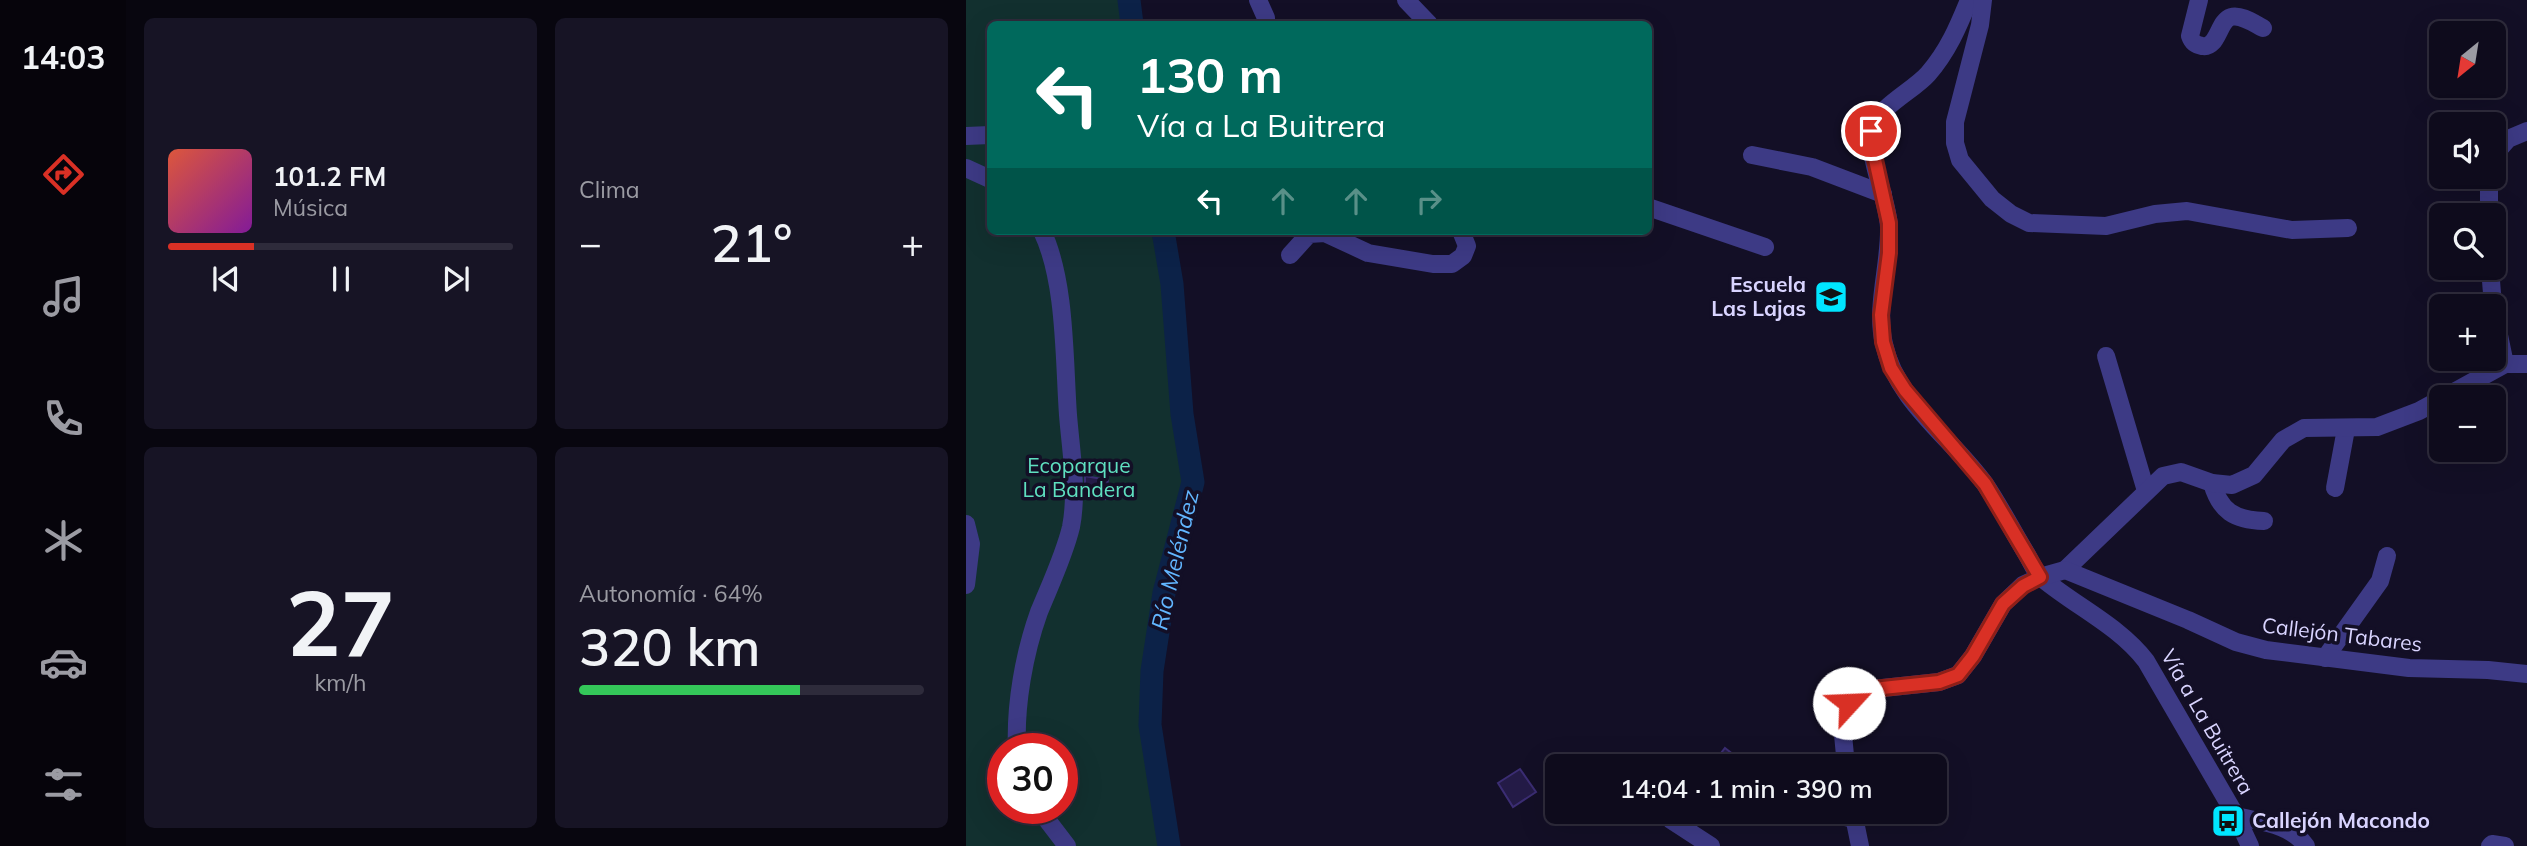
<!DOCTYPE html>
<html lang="es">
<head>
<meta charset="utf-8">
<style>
  :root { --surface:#0e0b1c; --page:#171425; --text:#f1f3f6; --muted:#9b9ba3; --line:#2e2b3b; --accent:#d93025 }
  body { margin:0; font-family:Mulish,sans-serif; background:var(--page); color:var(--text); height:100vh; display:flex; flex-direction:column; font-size:26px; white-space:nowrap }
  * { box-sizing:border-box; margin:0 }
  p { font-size:23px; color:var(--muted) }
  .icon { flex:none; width:38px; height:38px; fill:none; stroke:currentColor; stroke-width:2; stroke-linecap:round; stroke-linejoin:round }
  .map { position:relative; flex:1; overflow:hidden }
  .panel { display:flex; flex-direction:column; gap:18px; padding:18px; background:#08060f; width:840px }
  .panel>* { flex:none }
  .guide { position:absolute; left:21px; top:21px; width:665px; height:214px; border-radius:10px; box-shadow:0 7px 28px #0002,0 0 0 2px var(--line); background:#00695c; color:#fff; overflow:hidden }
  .needle { width:46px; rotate:210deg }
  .controls { position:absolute; left:1463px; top:21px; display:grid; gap:14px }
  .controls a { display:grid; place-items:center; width:77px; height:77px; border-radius:10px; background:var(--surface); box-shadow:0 7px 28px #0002,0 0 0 2px var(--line); font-size:35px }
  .speed { position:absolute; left:21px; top:733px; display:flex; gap:14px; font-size:35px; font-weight:700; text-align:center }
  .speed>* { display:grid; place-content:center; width:91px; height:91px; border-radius:50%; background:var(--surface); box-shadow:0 7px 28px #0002,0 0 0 2px var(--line); line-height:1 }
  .speed .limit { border:10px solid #d22; background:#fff; color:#111 }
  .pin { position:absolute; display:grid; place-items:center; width:60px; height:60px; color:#fff; margin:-30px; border:4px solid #fff; border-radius:50%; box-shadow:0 2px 7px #0007 }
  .me { position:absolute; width:77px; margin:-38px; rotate:65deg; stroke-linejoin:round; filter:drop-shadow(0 0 5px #0008) }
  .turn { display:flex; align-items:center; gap:24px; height:147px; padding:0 35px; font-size:32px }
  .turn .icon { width:91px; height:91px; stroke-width:2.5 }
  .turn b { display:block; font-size:49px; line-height:60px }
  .lanes { display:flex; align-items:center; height:66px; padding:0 35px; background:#0003; justify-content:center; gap:35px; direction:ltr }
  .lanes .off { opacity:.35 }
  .big { font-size:52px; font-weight:600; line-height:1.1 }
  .panel .tile { flex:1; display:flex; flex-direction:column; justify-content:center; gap:10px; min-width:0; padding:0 24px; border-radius:10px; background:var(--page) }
  .panel .dial { align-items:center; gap:0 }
  .dial b { font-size:91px; line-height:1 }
  .song { display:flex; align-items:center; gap:21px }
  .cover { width:84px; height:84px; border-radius:10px; background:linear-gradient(135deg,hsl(10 70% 55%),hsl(290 70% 35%)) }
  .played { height:7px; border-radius:4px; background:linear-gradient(90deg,var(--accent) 25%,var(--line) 25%) }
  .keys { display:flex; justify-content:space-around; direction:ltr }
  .heat { display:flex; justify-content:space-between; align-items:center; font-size:38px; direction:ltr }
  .charge { height:10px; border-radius:5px; background:linear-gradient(90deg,#34c759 64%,var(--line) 0) }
  .panel .tiles { flex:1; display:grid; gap:18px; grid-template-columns:repeat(2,1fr) }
  .trip { position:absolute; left:579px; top:754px; width:402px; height:70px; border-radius:10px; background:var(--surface); box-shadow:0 7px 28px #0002,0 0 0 2px var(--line); font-weight:600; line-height:70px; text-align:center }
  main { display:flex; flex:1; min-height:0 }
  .tab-bar { display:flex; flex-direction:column; width:126px; justify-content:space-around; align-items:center; background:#06040b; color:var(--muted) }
  .tab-bar .icon { width:49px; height:49px }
  .tab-bar .on { color:var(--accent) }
  .tab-bar b { font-size:32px; color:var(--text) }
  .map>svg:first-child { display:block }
</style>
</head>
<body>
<main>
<nav class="tab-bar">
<b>14:03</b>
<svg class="icon on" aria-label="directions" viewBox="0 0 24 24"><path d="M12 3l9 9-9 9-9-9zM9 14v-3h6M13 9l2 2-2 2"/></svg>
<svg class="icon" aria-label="music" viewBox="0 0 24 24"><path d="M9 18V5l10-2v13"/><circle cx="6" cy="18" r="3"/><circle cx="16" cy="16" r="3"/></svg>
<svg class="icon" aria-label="phone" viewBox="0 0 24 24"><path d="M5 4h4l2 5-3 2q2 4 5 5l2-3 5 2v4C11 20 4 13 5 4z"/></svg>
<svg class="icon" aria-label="climate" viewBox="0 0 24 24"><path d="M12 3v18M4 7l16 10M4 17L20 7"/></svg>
<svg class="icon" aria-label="car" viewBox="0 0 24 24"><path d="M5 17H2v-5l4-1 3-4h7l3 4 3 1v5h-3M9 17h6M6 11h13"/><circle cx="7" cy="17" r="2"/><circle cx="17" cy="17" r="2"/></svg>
<svg class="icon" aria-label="filters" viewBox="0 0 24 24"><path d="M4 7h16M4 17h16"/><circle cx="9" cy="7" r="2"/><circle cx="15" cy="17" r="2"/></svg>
</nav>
<section class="panel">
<div class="tiles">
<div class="tile">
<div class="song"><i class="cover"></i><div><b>101.2 FM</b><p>Música</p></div></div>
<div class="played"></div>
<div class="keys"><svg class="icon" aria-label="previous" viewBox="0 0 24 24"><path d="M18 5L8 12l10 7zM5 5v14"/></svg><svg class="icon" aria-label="pause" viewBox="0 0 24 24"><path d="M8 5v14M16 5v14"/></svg><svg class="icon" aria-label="next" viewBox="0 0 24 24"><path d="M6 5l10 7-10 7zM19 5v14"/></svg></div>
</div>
<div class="tile"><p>Clima</p>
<div class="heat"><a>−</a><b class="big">21°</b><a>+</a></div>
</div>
<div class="tile dial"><b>27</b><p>km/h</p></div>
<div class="tile"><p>Autonomía · 64%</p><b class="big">320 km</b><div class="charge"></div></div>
</div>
</section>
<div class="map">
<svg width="1561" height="846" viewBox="0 0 1561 846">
  <rect width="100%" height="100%" fill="#130f26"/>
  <path fill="#12302f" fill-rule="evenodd" d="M0,0H163L166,24H24V231H197L206,284L216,415L227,482L198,593L186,671L184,725L203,846H0ZM37,749H96V808H37Z"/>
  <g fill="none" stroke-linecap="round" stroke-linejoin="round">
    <g stroke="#0c2248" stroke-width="23">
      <polyline points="163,0 166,24"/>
      <polyline points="197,231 206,284 216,414 227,482 198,593 186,671 184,725 203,846"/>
    </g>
  </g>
  <g fill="#241b47" stroke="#3b2d73" stroke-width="2">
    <polygon points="119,476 142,480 139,499 119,496"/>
    <polygon points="759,748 782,766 745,766"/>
    <polygon points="554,769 570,792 547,807 532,783"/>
  </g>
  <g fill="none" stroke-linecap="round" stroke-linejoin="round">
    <g stroke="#3d3a85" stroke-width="18">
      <polyline points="292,0 300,18 299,24"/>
      <polyline points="440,0 463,24"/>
      <path d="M1003,0C992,27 982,51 962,74C947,91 913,106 906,129C900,153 922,200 923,227C924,266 909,306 918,344C930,401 986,438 1019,484C1034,506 1046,530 1060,553C1065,561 1069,573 1077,579C1111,607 1153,626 1180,661L1270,816L1284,846"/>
      <polyline points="1017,0 1014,25 989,122 989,143 994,160 1026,199 1045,214 1063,223 1140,226 1189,214 1221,211 1326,230 1382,228"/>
      <path d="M1233,0L1224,36C1226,42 1229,45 1236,46C1252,49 1252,21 1265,17C1275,14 1289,24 1297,28"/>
      <polyline points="0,136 24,135"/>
      <polyline points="786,155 846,167 917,194"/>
      <polyline points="1528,155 1542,139 1561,131"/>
      <polyline points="0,168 24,179"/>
      <polyline points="1523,177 1523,215"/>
      <polyline points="682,207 799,247"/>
      <polyline points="324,255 343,234 359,233 402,253 467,264 486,264 497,256 501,246 495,231"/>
      <polyline points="1524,268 1527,306"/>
      <polyline points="1528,311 1539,364"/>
      <polyline points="1140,356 1180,491"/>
      <polyline points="1479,397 1539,364 1561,364"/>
      <path d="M1246,483C1254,511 1268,520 1298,521"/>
      <polyline points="1369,488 1380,429"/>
      <polyline points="0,524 5,544 0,585"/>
      <polyline points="1099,570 1197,476 1215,472 1246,483 1266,485 1288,475 1317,440 1338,428 1411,427 1453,411 1475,399"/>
      <polyline points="1359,658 1414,581 1421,556"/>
      <path d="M51,749C49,705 58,654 73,612C84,585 98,556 105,527C112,491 105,452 102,415C98,359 100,281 76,231"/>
      <polyline points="880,766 876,724 883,703 898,690 973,682 992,675 1007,656 1037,604 1057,585 1074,577 1099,570 1222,620 1270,642 1300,650 1443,668 1522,670 1561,674"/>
      <polyline points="72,808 101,846"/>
      <polyline points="697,812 705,820 745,846"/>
      <polyline points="856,812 888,819"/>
      <polyline points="887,812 894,846"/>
      <path d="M1270,816C1295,822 1325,824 1340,846"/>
      <polyline points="1524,846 1526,844 1539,846"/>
    </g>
  </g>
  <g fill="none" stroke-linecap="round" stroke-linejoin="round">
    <defs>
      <polyline id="route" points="883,703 898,690 973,682 992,675 1007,656 1037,604 1057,586 1074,577 1019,484 939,390 925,368 917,342 915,315 923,253 923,223 906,146 905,131"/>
    </defs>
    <use href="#route" stroke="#8d1f18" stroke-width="18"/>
    <use href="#route" stroke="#d93025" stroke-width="12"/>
  </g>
  <defs>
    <symbol id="school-square" viewBox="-11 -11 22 22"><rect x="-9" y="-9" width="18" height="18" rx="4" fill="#00e5ff" stroke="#130f26"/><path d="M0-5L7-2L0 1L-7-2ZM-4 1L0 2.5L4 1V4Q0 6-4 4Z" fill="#111"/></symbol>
    <symbol id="bus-square" viewBox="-11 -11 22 22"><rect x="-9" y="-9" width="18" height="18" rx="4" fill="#00e5ff" stroke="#130f26"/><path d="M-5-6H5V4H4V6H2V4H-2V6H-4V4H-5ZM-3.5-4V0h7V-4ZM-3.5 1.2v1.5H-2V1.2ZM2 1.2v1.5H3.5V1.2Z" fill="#111"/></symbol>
  </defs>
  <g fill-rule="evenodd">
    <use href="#school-square" x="846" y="278" width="38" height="38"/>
    <use href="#bus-square" x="1243" y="802" width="38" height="38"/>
  </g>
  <g text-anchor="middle" stroke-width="7" stroke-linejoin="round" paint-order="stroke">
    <g font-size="21" font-weight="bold" fill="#d9d4ff" stroke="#130f26" text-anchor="end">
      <text x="840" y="292">Escuela<tspan x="840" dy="24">Las Lajas</tspan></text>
      <text x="1286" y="828" text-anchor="start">Callejón Macondo</text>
    </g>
    <g font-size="21" fill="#5fe0c0" stroke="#130f26">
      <text x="113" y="473">Ecoparque<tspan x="113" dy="24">La Bandera</tspan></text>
    </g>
    <g font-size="21" fill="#d9d4ff" stroke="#130f26">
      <text transform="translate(1376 635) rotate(7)" y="7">Callejón Tabares</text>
      <text transform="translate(1241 722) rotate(60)" y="7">Vía a La Buitrera</text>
    </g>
    <g font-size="23" font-style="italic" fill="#62b6ff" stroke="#130f26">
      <text transform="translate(209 560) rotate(-77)" y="8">Río Meléndez</text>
    </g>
  </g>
</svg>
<div class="controls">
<a><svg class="needle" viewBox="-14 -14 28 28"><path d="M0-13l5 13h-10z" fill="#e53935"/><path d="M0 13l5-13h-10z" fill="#9b9ba3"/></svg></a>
<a><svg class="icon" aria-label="sound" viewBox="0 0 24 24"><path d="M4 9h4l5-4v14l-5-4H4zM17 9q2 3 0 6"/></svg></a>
<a><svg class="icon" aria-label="search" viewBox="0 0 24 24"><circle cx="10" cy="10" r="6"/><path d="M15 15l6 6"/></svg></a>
<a>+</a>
<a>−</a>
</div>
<div class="speed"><div class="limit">30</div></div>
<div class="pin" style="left:905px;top:131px;background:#d93025"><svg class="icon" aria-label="arrive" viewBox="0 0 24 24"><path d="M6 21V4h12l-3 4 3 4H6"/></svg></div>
<svg class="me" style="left:883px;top:703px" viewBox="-20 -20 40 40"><circle r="19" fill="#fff"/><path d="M0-13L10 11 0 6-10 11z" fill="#d93025"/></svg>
<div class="trip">14:04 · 1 min · 390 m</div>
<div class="guide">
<div class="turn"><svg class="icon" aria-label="left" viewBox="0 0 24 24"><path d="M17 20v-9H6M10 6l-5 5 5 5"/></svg><div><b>130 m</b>Vía a La Buitrera</div></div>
<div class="lanes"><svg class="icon" aria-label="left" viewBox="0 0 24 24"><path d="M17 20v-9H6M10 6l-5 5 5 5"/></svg><svg class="icon off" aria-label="ahead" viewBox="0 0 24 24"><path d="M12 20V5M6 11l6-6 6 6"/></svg><svg class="icon off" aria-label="ahead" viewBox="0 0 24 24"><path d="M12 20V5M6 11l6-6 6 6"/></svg><svg class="icon off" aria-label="right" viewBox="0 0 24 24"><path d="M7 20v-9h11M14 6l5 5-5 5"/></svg></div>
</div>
</div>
</main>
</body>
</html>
